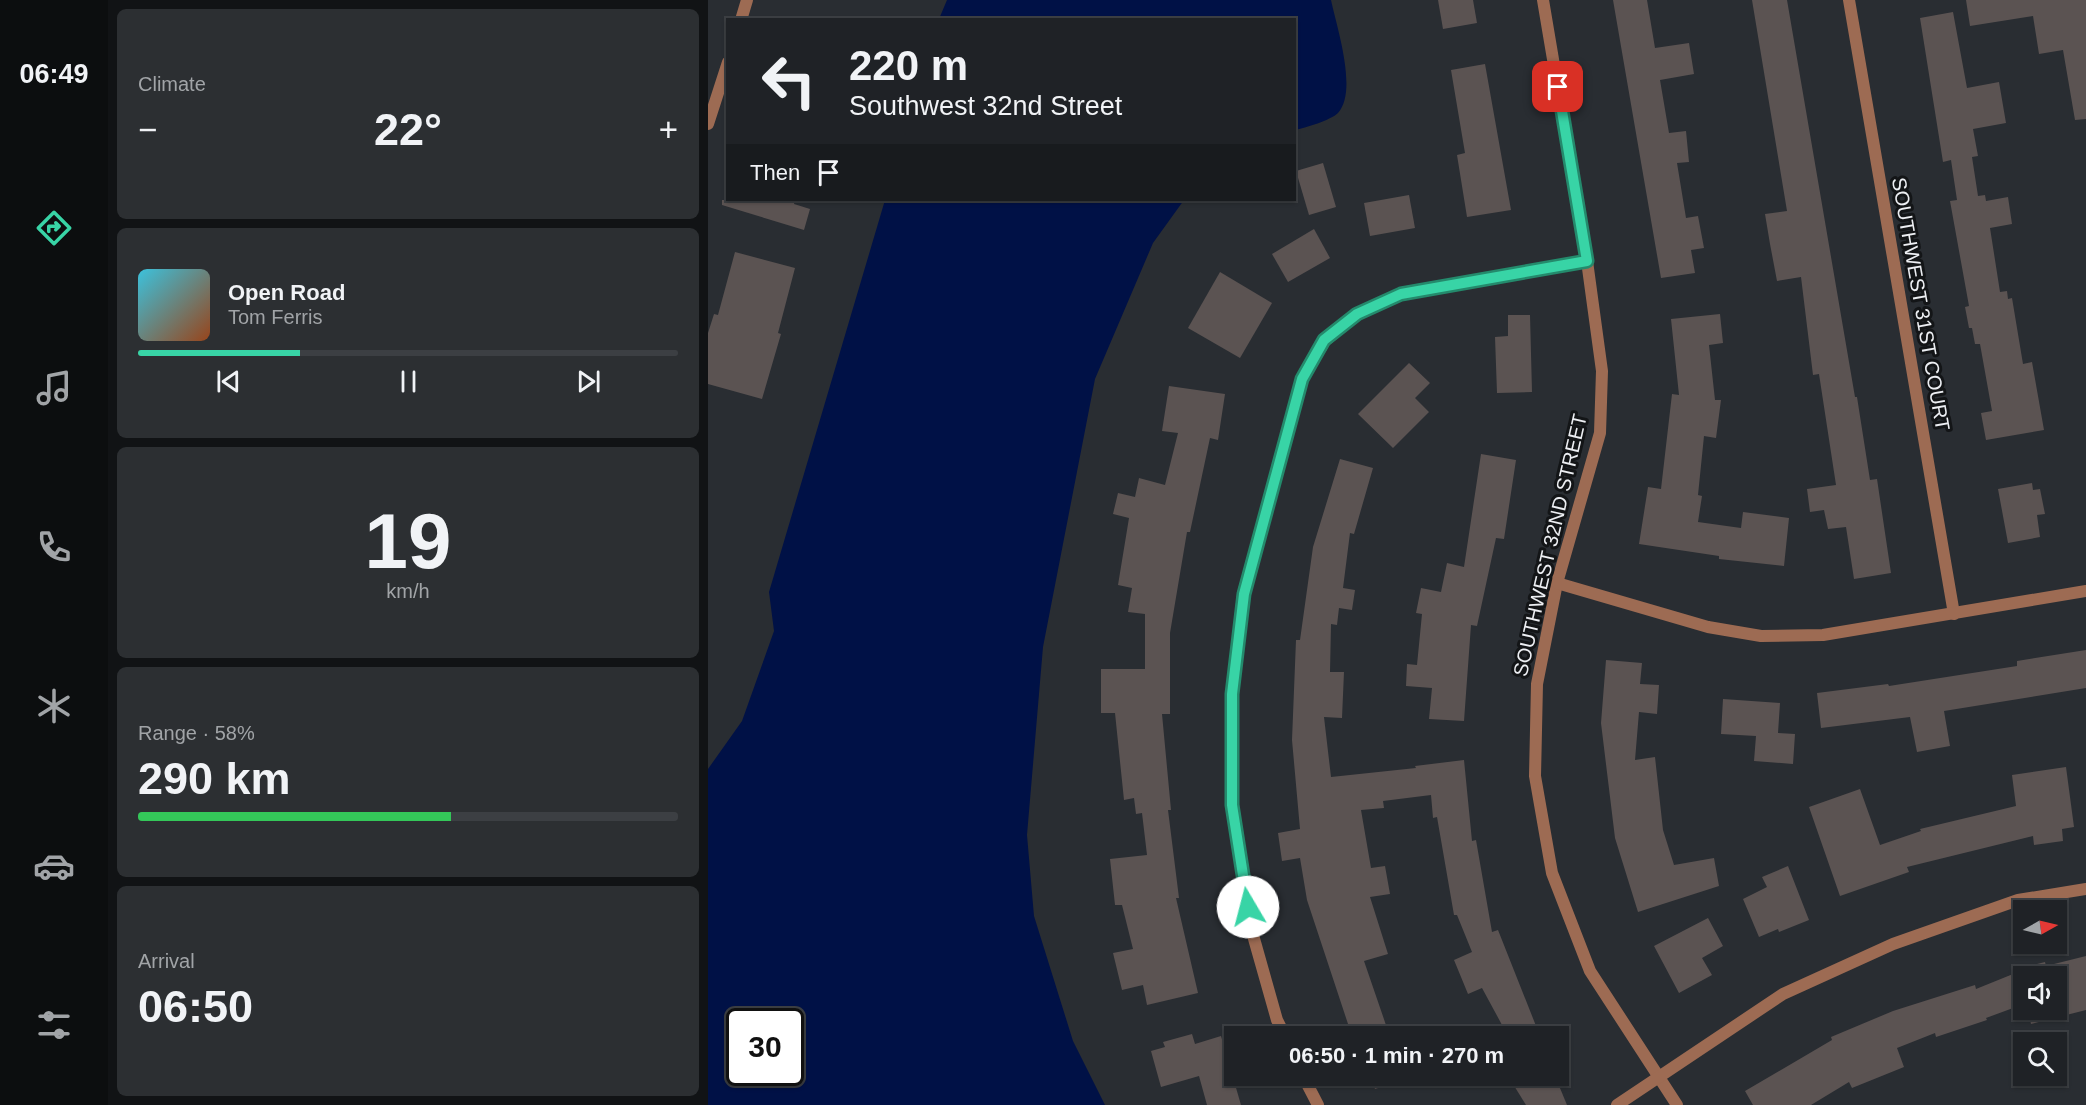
<!DOCTYPE html>
<html lang="en">
<head>
<meta charset="utf-8">
<style>
  :root { --surface:#1f2226; --page:#2c2f32; --text:#f1f3f6; --muted:#a1a4a7; --line:#3c3f43; --accent:#38d4a6 }
  body { margin:0; font-family:Helvetica,sans-serif; background:var(--page); color:var(--text); height:100vh; display:flex; flex-direction:column; font-size:22px; white-space:nowrap }
  * { box-sizing:border-box; margin:0 }
  p { font-size:20px; color:var(--muted) }
  .icon { flex:none; width:33px; height:33px; fill:none; stroke:currentColor; stroke-width:2; stroke-linecap:round; stroke-linejoin:round }
  .map { position:relative; flex:1; overflow:hidden }
  .drawer { display:flex; flex-direction:column; gap:9px; padding:9px; background:#111315; width:600px }
  .drawer>* { flex:none }
  .guide { position:absolute; left:18px; top:18px; width:570px; height:183px; border-radius:0px; box-shadow:0 2px 4px #0004,0 0 0 2px var(--line); background:#1f2226; color:var(--text); overflow:hidden }
  .needle { width:39px; rotate:82deg }
  .tools { position:absolute; left:1305px; top:900px; display:grid; gap:12px }
  .tools a { display:grid; place-items:center; width:54px; height:54px; border-radius:0px; background:var(--surface); box-shadow:0 2px 4px #0004,0 0 0 2px var(--line); font-size:30px }
  .speed { position:absolute; left:18px; top:1008px; display:flex; gap:12px; font-size:30px; font-weight:700; text-align:center }
  .speed>* { display:grid; place-content:center; width:78px; height:78px; border-radius:50%; background:var(--surface); box-shadow:0 2px 4px #0004,0 0 0 2px var(--line); line-height:1 }
  .speed .limit { border:3px solid #111; border-radius:9px; background:#fff; color:#111 }
  .pin { position:absolute; display:grid; place-items:center; width:51px; height:51px; color:#fff; margin:-26px; border-radius:12px; box-shadow:0 3px 9px #0006 }
  .me { position:absolute; width:66px; margin:-33px; rotate:352deg; stroke-linejoin:round; filter:drop-shadow(0 0 4px #0008) }
  .turn { display:flex; align-items:center; gap:21px; height:126px; padding:0 24px; font-size:27px }
  .turn .icon { width:78px; height:78px; stroke-width:2.5 }
  .turn b { display:block; font-size:42px; line-height:51px }
  .then { display:flex; align-items:center; height:57px; padding:0 24px; background:#0003; gap:12px; font-size:22px }
  .big { font-size:45px; font-weight:800; line-height:1.1 }
  .drawer .card { flex:1; display:flex; flex-direction:column; justify-content:center; gap:9px; min-width:0; padding:0 21px; border-radius:9px; background:var(--page) }
  .drawer .dial { align-items:center; gap:0 }
  .dial b { font-size:78px; line-height:1 }
  .song { display:flex; align-items:center; gap:18px }
  .cover { width:72px; height:72px; border-radius:9px; background:linear-gradient(135deg,hsl(190 70% 55%),hsl(20 70% 35%)) }
  .played { height:6px; border-radius:3px; background:linear-gradient(90deg,var(--accent) 30%,var(--line) 30%) }
  .keys { display:flex; justify-content:space-around; direction:ltr }
  .heat { display:flex; justify-content:space-between; align-items:center; font-size:33px; direction:ltr }
  .charge { height:9px; border-radius:4px; background:linear-gradient(90deg,#34c759 58%,var(--line) 0) }
  .trip { position:absolute; left:516px; top:1026px; width:345px; height:60px; border-radius:0px; background:var(--surface); box-shadow:0 2px 4px #0004,0 0 0 2px var(--line); font-weight:800; line-height:60px; text-align:center }
  main { display:flex; flex:1; min-height:0 }
  .tabs { display:flex; flex-direction:column; width:108px; justify-content:space-around; align-items:center; background:#0c0e0f; color:var(--muted) }
  .tabs .icon { width:42px; height:42px }
  .tabs .active { color:var(--accent) }
  .tabs b { font-size:27px; color:var(--text) }
  .map>svg:first-child { display:block }
</style>
</head>
<body>
<main>
<nav class="tabs">
<b>06:49</b>
<svg class="icon active" aria-label="directions" viewBox="0 0 24 24"><path d="M12 3l9 9-9 9-9-9zM9 14v-3h6M13 9l2 2-2 2"/></svg>
<svg class="icon" aria-label="music" viewBox="0 0 24 24"><path d="M9 18V5l10-2v13"/><circle cx="6" cy="18" r="3"/><circle cx="16" cy="16" r="3"/></svg>
<svg class="icon" aria-label="phone" viewBox="0 0 24 24"><path d="M5 4h4l2 5-3 2q2 4 5 5l2-3 5 2v4C11 20 4 13 5 4z"/></svg>
<svg class="icon" aria-label="climate" viewBox="0 0 24 24"><path d="M12 3v18M4 7l16 10M4 17L20 7"/></svg>
<svg class="icon" aria-label="car" viewBox="0 0 24 24"><path d="M5 17H2v-5l4-1 3-4h7l3 4 3 1v5h-3M9 17h6M6 11h13"/><circle cx="7" cy="17" r="2"/><circle cx="17" cy="17" r="2"/></svg>
<svg class="icon" aria-label="filters" viewBox="0 0 24 24"><path d="M4 7h16M4 17h16"/><circle cx="9" cy="7" r="2"/><circle cx="15" cy="17" r="2"/></svg>
</nav>
<section class="drawer">
<div class="card"><p>Climate</p>
<div class="heat"><a>−</a><b class="big">22°</b><a>+</a></div>
</div>
<div class="card">
<div class="song"><i class="cover"></i><div><b>Open Road</b><p>Tom Ferris</p></div></div>
<div class="played"></div>
<div class="keys"><svg class="icon" aria-label="previous" viewBox="0 0 24 24"><path d="M18 5L8 12l10 7zM5 5v14"/></svg><svg class="icon" aria-label="pause" viewBox="0 0 24 24"><path d="M8 5v14M16 5v14"/></svg><svg class="icon" aria-label="next" viewBox="0 0 24 24"><path d="M6 5l10 7-10 7zM19 5v14"/></svg></div>
</div>
<div class="card dial"><b>19</b><p>km/h</p></div>
<div class="card"><p>Range · 58%</p><b class="big">290 km</b><div class="charge"></div></div>
<div class="card"><p>Arrival</p><b class="big">06:50</b></div>
</section>
<div class="map">
<svg width="1378" height="1105" viewBox="0 0 1378 1105">
  <rect width="100%" height="100%" fill="#292d32"/>
  <g fill="#001146" fill-rule="evenodd">
    <path d="M239,0H623C629,28 650,91 630,113C623,120 597,128 587,130L586,20L231,19Z"/>
    <path d="M177,200H476L445,243L387,379L335,647L319,835L326,916L365,1041L397,1105H0V769L34,721L66,631L61,592ZM32,1022H82V1072H32Z"/>
  </g>
  <g fill="#5b5352">
    <polygon points="730,0 765,0 769,23 735,29"/>
    <polygon points="905,0 939,0 947,48 981,43 986,74 952,80 961,133 978,131 981,162 969,163 978,218 990,216 996,248 983,250 987,273 953,278"/>
    <polygon points="1044,0 1079,0 1147,397 1149,397 1162,480 1169,479 1183,573 1146,579 1138,527 1120,529 1116,510 1102,512 1099,489 1128,485 1111,374 1105,375 1093,277 1069,281 1062,244 1057,214 1079,211"/>
    <polygon points="1258,0 1378,0 1378,119 1367,120 1355,50 1331,54 1325,16 1262,26"/>
    <polygon points="1245,12 1259,88 1291,82 1298,123 1265,129 1270,156 1264,157 1270,196 1277,195 1278,201 1300,197 1304,224 1282,228 1292,292 1299,291 1300,299 1304,298 1315,364 1324,362 1336,430 1278,440 1273,413 1284,411 1272,344 1267,344 1264,328 1261,328 1257,307 1261,306 1242,201 1249,200 1243,160 1235,162 1212,18"/>
    <polygon points="777,64 803,210 759,217 749,155 757,153 743,70"/>
    <polygon points="615,163 628,207 601,215 588,171"/>
    <polygon points="701,195 707,228 662,236 656,203"/>
    <polygon points="14,200 87,200 86,204 102,209 96,230 14,205"/>
    <polygon points="606,229 622,258 580,282 564,254"/>
    <polygon points="27,252 87,268 70,333 73,334 54,399 0,384 0,333 6,314 10,315"/>
    <polygon points="512,272 564,303 532,358 480,328"/>
    <polygon points="1012,314 1015,343 1001,345 1007,400 1013,400 1008,438 996,436 990,495 994,496 990,522 1033,528 1035,512 1081,518 1076,566 1011,559 1011,556 931,544 940,487 953,489 964,394 971,395 963,319"/>
    <polygon points="800,315 822,315 824,392 789,393 787,337 800,336"/>
    <polygon points="701,363 722,383 707,398 721,412 685,448 650,414"/>
    <polygon points="461,386 517,394 510,440 502,438 482,532 479,532 462,633 462,714 454,714 463,810 460,810 471,898 468,898 490,993 439,1005 435,985 414,990 405,953 425,949 414,905 407,905 402,859 439,855 434,813 428,814 426,798 416,800 407,713 393,713 393,669 437,669 437,614 420,612 424,588 410,585 421,518 405,514 410,493 427,497 431,478 457,485 470,433 454,431"/>
    <polygon points="773,454 808,460 796,539 788,538 769,626 763,625 756,721 721,719 724,688 698,686 699,664 709,665 714,614 708,613 713,588 733,592 739,563 756,567"/>
    <polygon points="632,459 665,468 646,534 642,533 635,588 647,590 644,610 631,608 629,625 623,624 622,672 636,672 634,718 616,717 623,777 708,768 707,766 756,760 764,841 768,840 784,932 790,930 832,1036 800,1036 774,988 760,994 746,960 764,952 749,915 746,915 729,817 725,818 723,795 675,801 676,808 653,810 663,868 677,866 682,894 662,897 680,954 656,961 679,1028 684,1026 687,1036 644,1036 599,900 592,858 574,861 570,833 592,829 584,740 588,640 592,640 605,547"/>
    <polygon points="1324,483 1325,490 1332,489 1337,514 1329,515 1332,537 1300,543 1290,489"/>
    <polygon points="1378,650 1378,688 1236,711 1242,746 1209,752 1202,717 1113,728 1109,693 1180,684 1181,686 1309,666 1309,661"/>
    <polygon points="898,660 934,663 932,684 951,685 949,714 931,712 927,760 947,757 955,830 966,865 1006,858 1011,886 930,912 907,838 893,723"/>
    <polygon points="1015,699 1072,703 1070,733 1087,734 1085,764 1046,761 1048,736 1013,734"/>
    <polygon points="1358,767 1366,827 1354,829 1355,841 1326,845 1325,836 1199,867 1201,872 1132,896 1101,807 1152,789 1172,845 1213,831 1212,829 1308,806 1304,775"/>
    <polygon points="1080,866 1101,920 1071,932 1070,929 1051,937 1035,899 1059,887 1054,877"/>
    <polygon points="1000,918 1015,946 994,958 1004,975 971,993 946,946"/>
    <polygon points="1378,956 1378,1010 1323,1024 1320,1010 1348,1010 1348,976 1316,976 1316,1004 1278,1018 1279,1020 1228,1037 1227,1033 1189,1048 1196,1067 1144,1088 1141,1082 1103,1105 1045,1105 1037,1091 1124,1040 1123,1037 1185,1011 1267,985 1268,989 1310,972 1309,969 1337,962 1338,966"/>
    <polygon points="484,1034 487,1044 513,1036 533,1105 499,1105 491,1076 453,1087 443,1051 457,1047 455,1042"/>
    <polygon points="662,1076 700,1076 701,1078 667,1089"/>
    <polygon points="800,1076 847,1076 859,1105 818,1105"/>
  </g>
  <g fill="none" stroke-linecap="round" stroke-linejoin="round">
    <g stroke="#9d6b53" stroke-width="12">
      <polyline points="835,0 879,261 894,371 892,433 849,583 829,684 827,776 844,873 882,971 969,1105"/>
      <polyline points="1141,0 1246,614"/>
      <polyline points="33,20 39,0"/>
      <polyline points="0,124 20,62"/>
      <polyline points="849,583 1000,627 1053,636 1115,635 1378,591"/>
      <polyline points="577,1036 569,1020 543,928 524,805 524,694 535,594 594,379 617,341 649,314 693,294 879,261"/>
      <polyline points="595,1076 610,1105"/>
      <polyline points="909,1105 1075,994 1185,944 1310,900 1378,889"/>
    </g>
  </g>
  <g fill="none" stroke-linecap="round" stroke-linejoin="round">
    <defs>
      <polyline id="route" points="540,907 524,805 524,694 536,594 594,379 616,340 649,314 693,294 879,261 850,87"/>
    </defs>
    <use href="#route" stroke="#248a6c" stroke-width="15"/>
    <use href="#route" stroke="#38d4a6" stroke-width="10"/>
  </g>
  <g text-anchor="middle" stroke-width="6" stroke-linejoin="round" paint-order="stroke">
    <g font-size="20" fill="#edeff3" stroke="#131517">
      <text transform="translate(1213 304) rotate(80)" y="7">SOUTHWEST 31ST COURT</text>
      <text transform="translate(842 545) rotate(-77)" y="7">SOUTHWEST 32ND STREET</text>
    </g>
  </g>
</svg>
<div class="tools">
<a><svg class="needle" viewBox="-14 -14 28 28"><path d="M0-13l5 13h-10z" fill="#e53935"/><path d="M0 13l5-13h-10z" fill="#a1a4a7"/></svg></a>
<a><svg class="icon" aria-label="sound" viewBox="0 0 24 24"><path d="M4 9h4l5-4v14l-5-4H4zM17 9q2 3 0 6"/></svg></a>
<a><svg class="icon" aria-label="search" viewBox="0 0 24 24"><circle cx="10" cy="10" r="6"/><path d="M15 15l6 6"/></svg></a>
</div>
<div class="speed"><div class="limit">30</div></div>
<div class="pin" style="left:850px;top:87px;background:#d93025"><svg class="icon" aria-label="arrive" viewBox="0 0 24 24"><path d="M6 21V4h12l-3 4 3 4H6"/></svg></div>
<svg class="me" style="left:540px;top:907px" viewBox="-20 -20 40 40"><circle r="19" fill="#fff"/><path d="M0-13L10 11 0 6-10 11z" fill="#38d4a6"/></svg>
<div class="trip">06:50 · 1 min · 270 m</div>
<div class="guide">
<div class="turn"><svg class="icon" aria-label="left" viewBox="0 0 24 24"><path d="M17 20v-9H6M10 6l-5 5 5 5"/></svg><div><b>220 m</b>Southwest 32nd Street</div></div>
<div class="then">Then<svg class="icon" aria-label="arrive" viewBox="0 0 24 24"><path d="M6 21V4h12l-3 4 3 4H6"/></svg></div>
</div>
</div>
</main>
</body>
</html>
